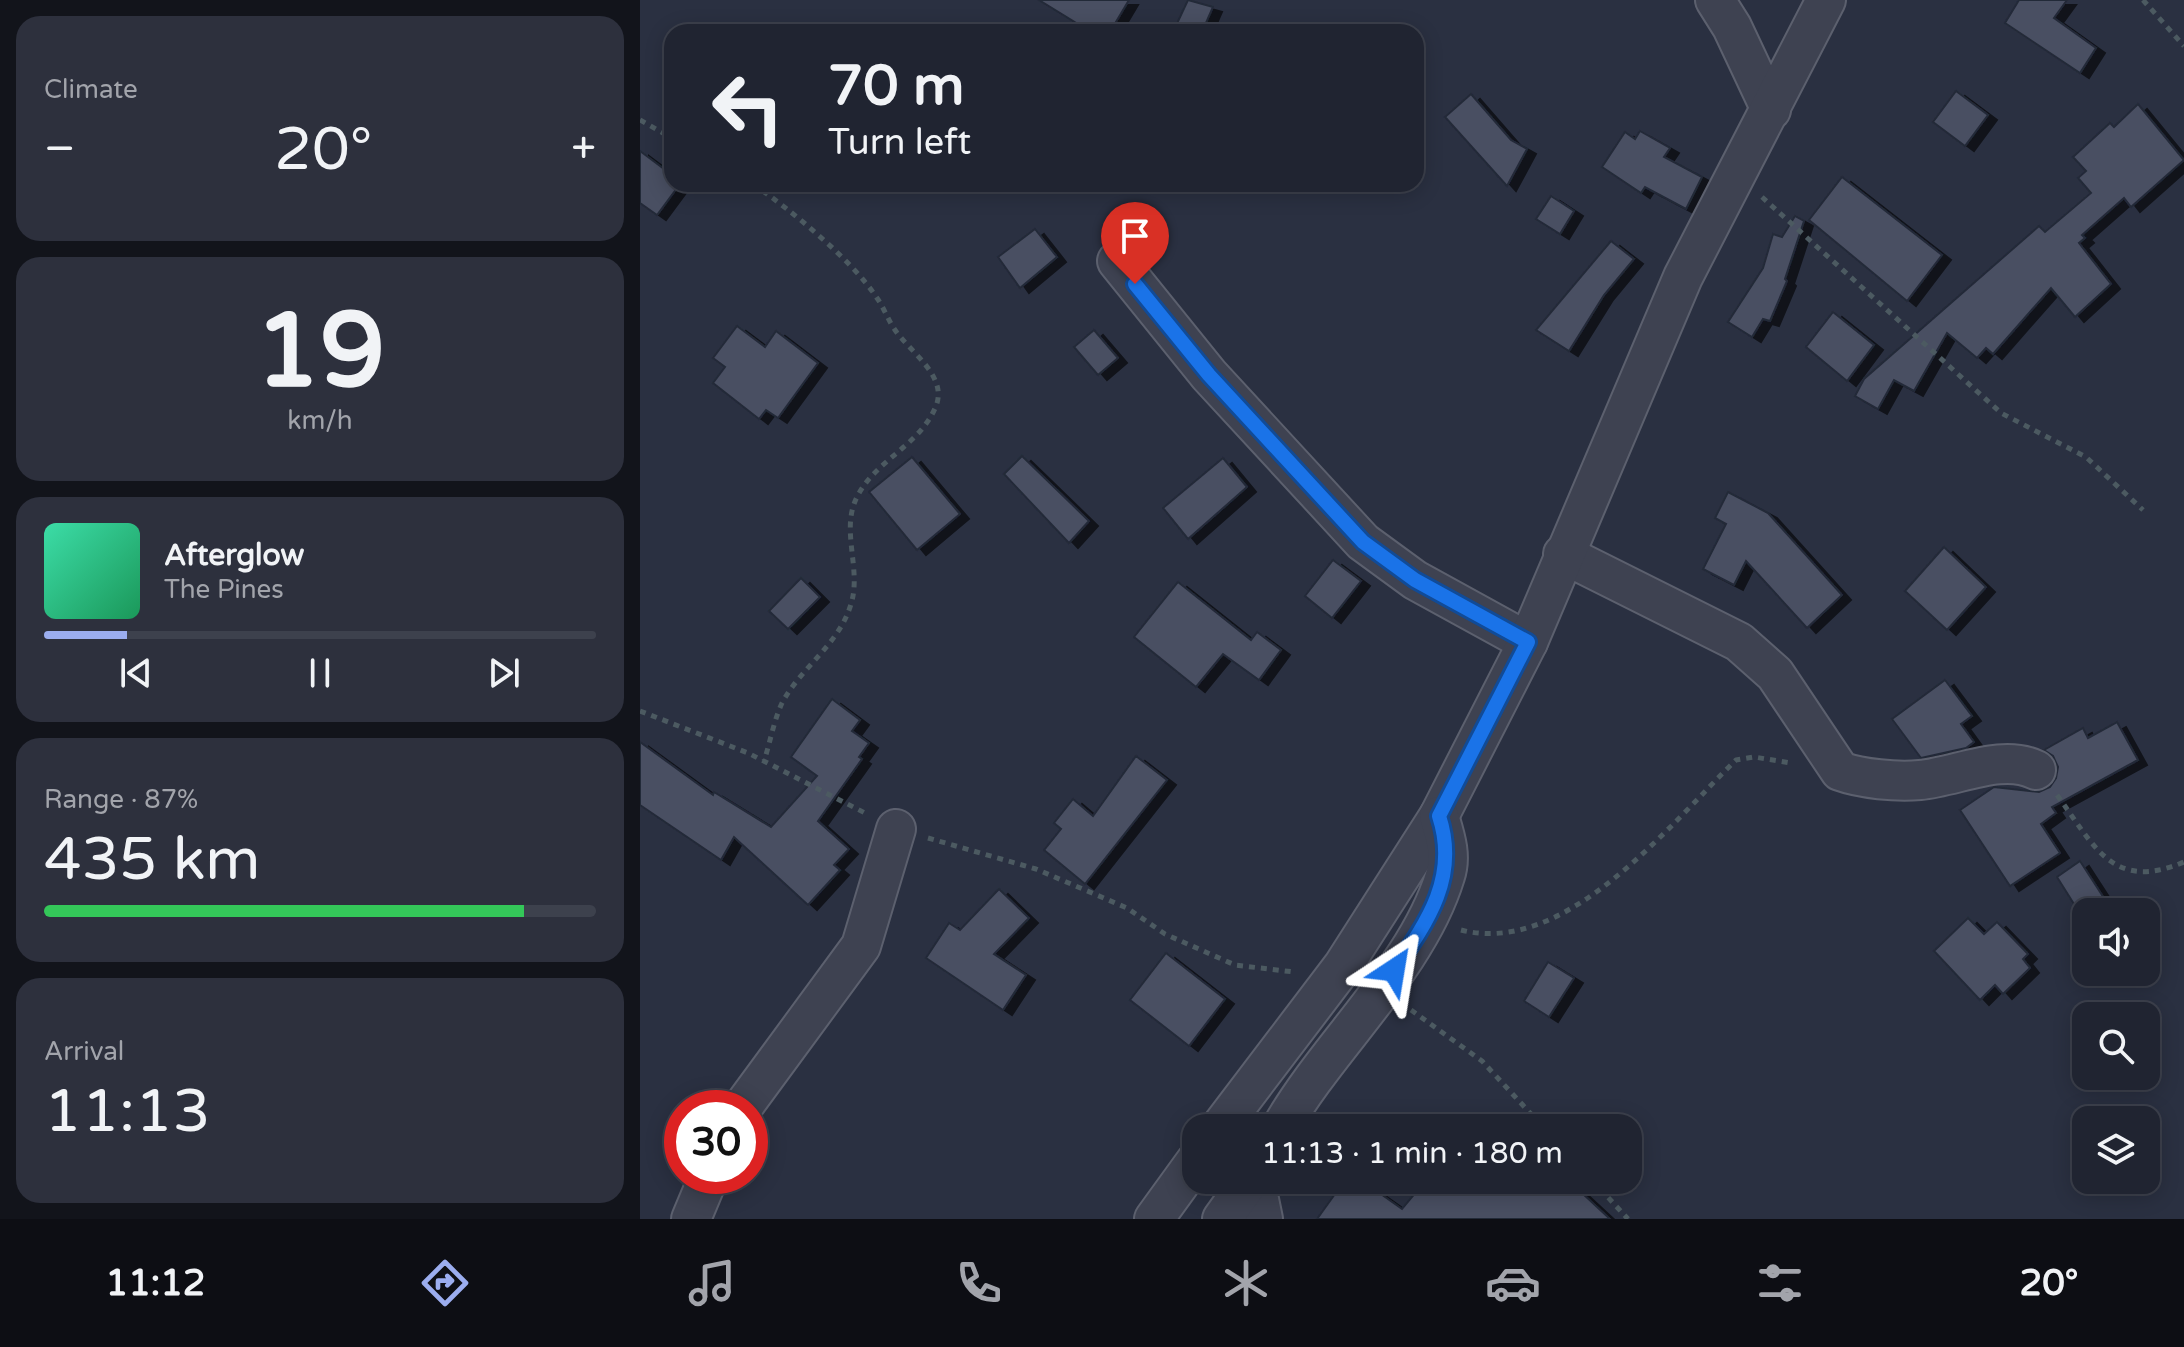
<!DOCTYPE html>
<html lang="en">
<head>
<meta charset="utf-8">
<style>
  :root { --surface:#202431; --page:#2d303d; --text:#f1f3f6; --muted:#a2a4ab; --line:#3d414d; --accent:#9badef }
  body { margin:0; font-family:"Varela Round",sans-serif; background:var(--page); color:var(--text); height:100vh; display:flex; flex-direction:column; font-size:30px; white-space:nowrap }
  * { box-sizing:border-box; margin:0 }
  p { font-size:26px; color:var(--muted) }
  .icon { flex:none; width:44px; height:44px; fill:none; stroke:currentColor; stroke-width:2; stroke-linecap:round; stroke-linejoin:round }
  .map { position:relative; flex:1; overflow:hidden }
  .sheet { display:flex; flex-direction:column; gap:16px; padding:16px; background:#12141b; width:640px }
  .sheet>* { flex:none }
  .hud { position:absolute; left:24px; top:24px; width:760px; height:168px; border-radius:24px; box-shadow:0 4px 20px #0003,0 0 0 2px var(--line); background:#202431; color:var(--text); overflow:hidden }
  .buttons { position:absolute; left:1432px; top:898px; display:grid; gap:16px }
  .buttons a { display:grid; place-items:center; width:88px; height:88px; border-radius:16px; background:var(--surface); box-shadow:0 4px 20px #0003,0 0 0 2px var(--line); font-size:40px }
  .speed { position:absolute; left:24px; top:1090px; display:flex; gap:16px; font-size:40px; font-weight:700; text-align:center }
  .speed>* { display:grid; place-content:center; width:104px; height:104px; border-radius:50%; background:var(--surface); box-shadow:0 4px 20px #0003,0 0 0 2px var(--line); line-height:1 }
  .speed .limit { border:12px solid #d22; background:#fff; color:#111 }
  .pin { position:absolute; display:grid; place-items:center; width:68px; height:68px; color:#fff; margin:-82px -34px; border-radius:50% 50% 50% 0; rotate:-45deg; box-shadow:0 0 8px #0007 }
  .pin .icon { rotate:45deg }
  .me { position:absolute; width:88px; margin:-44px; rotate:33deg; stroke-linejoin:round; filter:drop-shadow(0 0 6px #0008) }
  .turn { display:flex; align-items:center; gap:28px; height:168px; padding:0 32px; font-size:36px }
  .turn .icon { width:104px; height:104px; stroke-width:2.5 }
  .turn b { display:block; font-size:56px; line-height:68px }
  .big { font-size:60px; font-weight:600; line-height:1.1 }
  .sheet .card { flex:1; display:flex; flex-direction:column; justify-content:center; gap:12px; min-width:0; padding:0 28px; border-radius:24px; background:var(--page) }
  .sheet .dial { align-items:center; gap:0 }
  .dial b { font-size:104px; line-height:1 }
  .song { display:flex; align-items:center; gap:24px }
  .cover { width:96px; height:96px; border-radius:12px; background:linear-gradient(135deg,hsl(160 70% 55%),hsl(150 70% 35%)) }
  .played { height:8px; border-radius:4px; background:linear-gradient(90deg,var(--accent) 15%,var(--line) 15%) }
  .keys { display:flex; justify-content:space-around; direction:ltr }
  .heat { display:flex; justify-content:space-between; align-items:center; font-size:44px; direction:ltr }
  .charge { height:12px; border-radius:6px; background:linear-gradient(90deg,#34c759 87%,var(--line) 0) }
  .trip { position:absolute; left:542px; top:1114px; width:460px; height:80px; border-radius:24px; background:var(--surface); box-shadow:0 4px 20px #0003,0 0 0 2px var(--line); font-weight:600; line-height:80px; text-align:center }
  .dock { display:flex; height:128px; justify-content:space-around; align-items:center; background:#0d0e14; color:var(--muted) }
  .dock .icon { width:56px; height:56px }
  .dock .active { color:var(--accent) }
  .dock b { font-size:36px; color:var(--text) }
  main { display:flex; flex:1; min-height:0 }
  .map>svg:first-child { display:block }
</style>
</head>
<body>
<main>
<section class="sheet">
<div class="card"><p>Climate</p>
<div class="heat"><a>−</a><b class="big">20°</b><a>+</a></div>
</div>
<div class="card dial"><b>19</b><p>km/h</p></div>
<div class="card">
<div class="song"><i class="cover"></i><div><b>Afterglow</b><p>The Pines</p></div></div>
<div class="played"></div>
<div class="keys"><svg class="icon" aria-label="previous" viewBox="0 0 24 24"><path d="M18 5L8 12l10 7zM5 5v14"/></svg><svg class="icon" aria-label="pause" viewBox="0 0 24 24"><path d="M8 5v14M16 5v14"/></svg><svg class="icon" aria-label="next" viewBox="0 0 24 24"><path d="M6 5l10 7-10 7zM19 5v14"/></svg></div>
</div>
<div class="card"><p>Range · 87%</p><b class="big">435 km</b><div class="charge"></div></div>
<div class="card"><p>Arrival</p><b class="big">11:13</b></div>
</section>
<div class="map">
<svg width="1544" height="1219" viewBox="0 0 1544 1219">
  <defs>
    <filter id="shadow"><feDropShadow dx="9" dy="5" stdDeviation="0" flood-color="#0009"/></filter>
  </defs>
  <rect width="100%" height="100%" fill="#2a3041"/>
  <g fill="#494f62" stroke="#242938" stroke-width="2" filter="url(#shadow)">
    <polygon points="399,0 489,0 470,32 451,32"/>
    <polygon points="548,0 573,7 562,32 533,32"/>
    <polygon points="1379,0 1427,0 1414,18 1456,48 1440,73 1365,23"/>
    <polygon points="1316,91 1348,115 1325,146 1293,122"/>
    <polygon points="831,94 871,140 887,149 867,186 805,117"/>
    <polygon points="1498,104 1544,160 1491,207 1484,198 1442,235 1445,238 1439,243 1471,284 1435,317 1411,288 1353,354 1346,348 1337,358 1307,333 1274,391 1254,380 1238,409 1215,396 1224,379 1399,226 1405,232 1451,193 1438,178 1446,171 1433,157 1470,123 1474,127"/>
    <polygon points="1000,131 1030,148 1024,157 1062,177 1046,209 1005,187 1001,193 962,167 985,132 995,139"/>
    <polygon points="0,151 32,175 32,184 40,184 17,215 0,203"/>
    <polygon points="1202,177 1302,255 1267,301 1169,220"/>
    <polygon points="911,196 934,211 920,234 896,219"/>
    <polygon points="1155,216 1164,221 1145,279 1147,281 1130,321 1123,319 1112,337 1088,322 1123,268 1133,234 1142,237"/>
    <polygon points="395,229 417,257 380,288 358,257"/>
    <polygon points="971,241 994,259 964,295 929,351 896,330"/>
    <polygon points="1193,312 1234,345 1207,381 1166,347"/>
    <polygon points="97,326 125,347 136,331 178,363 138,418 126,410 119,419 73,383 85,367 73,358"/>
    <polygon points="454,330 478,358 458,375 434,347"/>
    <polygon points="382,456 449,521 429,543 364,474"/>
    <polygon points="272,457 320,514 277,550 229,492"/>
    <polygon points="583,458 607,487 548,539 523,508"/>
    <polygon points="1088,492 1128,513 1202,595 1167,628 1106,561 1094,585 1063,569 1086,524 1075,518"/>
    <polygon points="1304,547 1346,587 1307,630 1265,591"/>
    <polygon points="693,560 721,581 692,618 665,596"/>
    <polygon points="161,578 180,597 148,629 129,611"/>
    <polygon points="538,582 611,640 617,632 641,650 619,680 583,654 556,687 494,637"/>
    <polygon points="1305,680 1332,716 1321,724 1334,742 1326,748 1281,758 1252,719"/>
    <polygon points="192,699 220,720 212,731 229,743 219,757 222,759 178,821 209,849 194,865 200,870 168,905 94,837 81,860 0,805 0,742 73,795 74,792 131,827 177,776 151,757"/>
    <polygon points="1477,722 1498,760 1412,807 1416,813 1401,824 1420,853 1370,886 1320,810 1354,787 1399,792 1410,787 1416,778 1418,767 1413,756 1404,750 1443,728 1448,738"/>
    <polygon points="496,756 527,780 445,884 404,850 421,829 414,823 433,799 453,816"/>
    <polygon points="1440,861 1473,912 1439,912 1417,877"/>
    <polygon points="359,889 389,918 354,954 386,975 363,1010 286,958 309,923 320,930"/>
    <polygon points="1328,918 1344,934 1357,922 1388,954 1383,959 1390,968 1363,994 1355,985 1340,1000 1294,951"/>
    <polygon points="526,953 585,999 549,1046 490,1000"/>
    <polygon points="908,962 934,978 909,1017 884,1001"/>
    <polygon points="705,1180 721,1180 762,1209 786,1180 928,1180 970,1219 677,1219"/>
  </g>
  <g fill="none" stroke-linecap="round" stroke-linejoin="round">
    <defs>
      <g id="minor">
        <polyline points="1075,0 1092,27 1131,110"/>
        <polyline points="477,261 569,375 723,542 775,580 888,642"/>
        <path d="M923,554L1099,642L1135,674L1200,771C1222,779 1256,782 1280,780C1316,777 1362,753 1396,770"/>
        <polyline points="102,1108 221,946 256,829"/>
        <polyline points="580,1128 703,966 799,816 888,642 1043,277 1186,0"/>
        <path d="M641,1128C688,1045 777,968 805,876C812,856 805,836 799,816"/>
        <polyline points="615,1180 623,1219"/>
        <polyline points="51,1219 69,1176"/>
        <polyline points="514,1219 556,1161"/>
        <polyline points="582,1219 610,1180"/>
      </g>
    </defs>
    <use href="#minor" stroke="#5c606e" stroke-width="42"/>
    <g stroke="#4c5a61" stroke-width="5" stroke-dasharray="6 6" stroke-linecap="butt">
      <polyline points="1503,0 1544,46"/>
      <polyline points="0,120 32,138"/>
      <path d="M113,184C151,210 212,260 237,298C244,308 248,320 255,330C270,352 308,376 296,406C280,446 235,460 217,497C200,530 222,569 211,604C199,645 161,667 142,703C134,720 130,743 124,761"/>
      <polyline points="1122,197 1361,413 1446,457 1503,510"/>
      <polyline points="0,711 108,753 227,814"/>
      <path d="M1417,795C1455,847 1473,892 1544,862"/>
      <polyline points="288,838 396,869 487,908 525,934 595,965 654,972"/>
      <path d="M821,930C926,957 1029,825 1096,760L1114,757L1151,763"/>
      <polyline points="771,1010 842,1061 904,1128"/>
      <polyline points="952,1180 988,1219"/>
    </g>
    <use href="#minor" stroke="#3e4251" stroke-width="38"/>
  </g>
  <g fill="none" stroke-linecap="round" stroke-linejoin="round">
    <defs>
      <path id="route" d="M495,284L569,375L723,542L775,580L888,642L799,816C819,877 788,921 754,970"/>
    </defs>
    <use href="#route" stroke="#114b97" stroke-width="20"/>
    <use href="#route" stroke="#1a73e8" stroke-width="14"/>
  </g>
</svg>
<div class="buttons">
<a><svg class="icon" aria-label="sound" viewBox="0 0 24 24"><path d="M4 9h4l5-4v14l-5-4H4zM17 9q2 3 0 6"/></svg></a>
<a><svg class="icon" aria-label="search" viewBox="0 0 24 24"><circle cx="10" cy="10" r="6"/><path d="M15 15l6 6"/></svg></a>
<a><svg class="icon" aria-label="layers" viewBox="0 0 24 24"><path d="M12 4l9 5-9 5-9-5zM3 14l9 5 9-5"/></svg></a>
</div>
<div class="speed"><div class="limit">30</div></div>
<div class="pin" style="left:495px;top:284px;background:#d93025"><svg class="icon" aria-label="arrive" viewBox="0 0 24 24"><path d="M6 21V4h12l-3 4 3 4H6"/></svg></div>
<svg class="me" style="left:754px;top:970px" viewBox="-20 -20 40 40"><path d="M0-17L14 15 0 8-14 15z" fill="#1a73e8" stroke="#fff" stroke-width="4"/></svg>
<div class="trip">11:13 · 1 min · 180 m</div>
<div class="hud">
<div class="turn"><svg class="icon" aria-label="left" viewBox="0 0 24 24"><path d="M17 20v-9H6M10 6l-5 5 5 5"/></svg><div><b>70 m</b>Turn left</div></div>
</div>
</div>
</main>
<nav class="dock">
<b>11:12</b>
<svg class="icon active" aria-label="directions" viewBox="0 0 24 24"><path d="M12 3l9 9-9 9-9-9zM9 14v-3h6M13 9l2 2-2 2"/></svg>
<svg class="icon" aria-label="music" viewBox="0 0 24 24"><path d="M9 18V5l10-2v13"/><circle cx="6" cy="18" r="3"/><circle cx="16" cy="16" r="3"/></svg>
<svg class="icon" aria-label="phone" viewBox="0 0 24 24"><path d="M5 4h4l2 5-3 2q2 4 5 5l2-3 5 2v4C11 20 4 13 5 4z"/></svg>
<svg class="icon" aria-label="climate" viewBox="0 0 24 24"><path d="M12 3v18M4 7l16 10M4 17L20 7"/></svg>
<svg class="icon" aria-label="car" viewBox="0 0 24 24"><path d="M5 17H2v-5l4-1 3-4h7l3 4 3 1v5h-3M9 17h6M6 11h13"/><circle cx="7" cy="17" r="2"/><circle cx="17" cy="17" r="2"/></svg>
<svg class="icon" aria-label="filters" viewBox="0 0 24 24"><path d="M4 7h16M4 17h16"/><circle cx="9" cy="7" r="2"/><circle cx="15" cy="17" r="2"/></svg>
<b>20°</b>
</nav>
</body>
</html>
